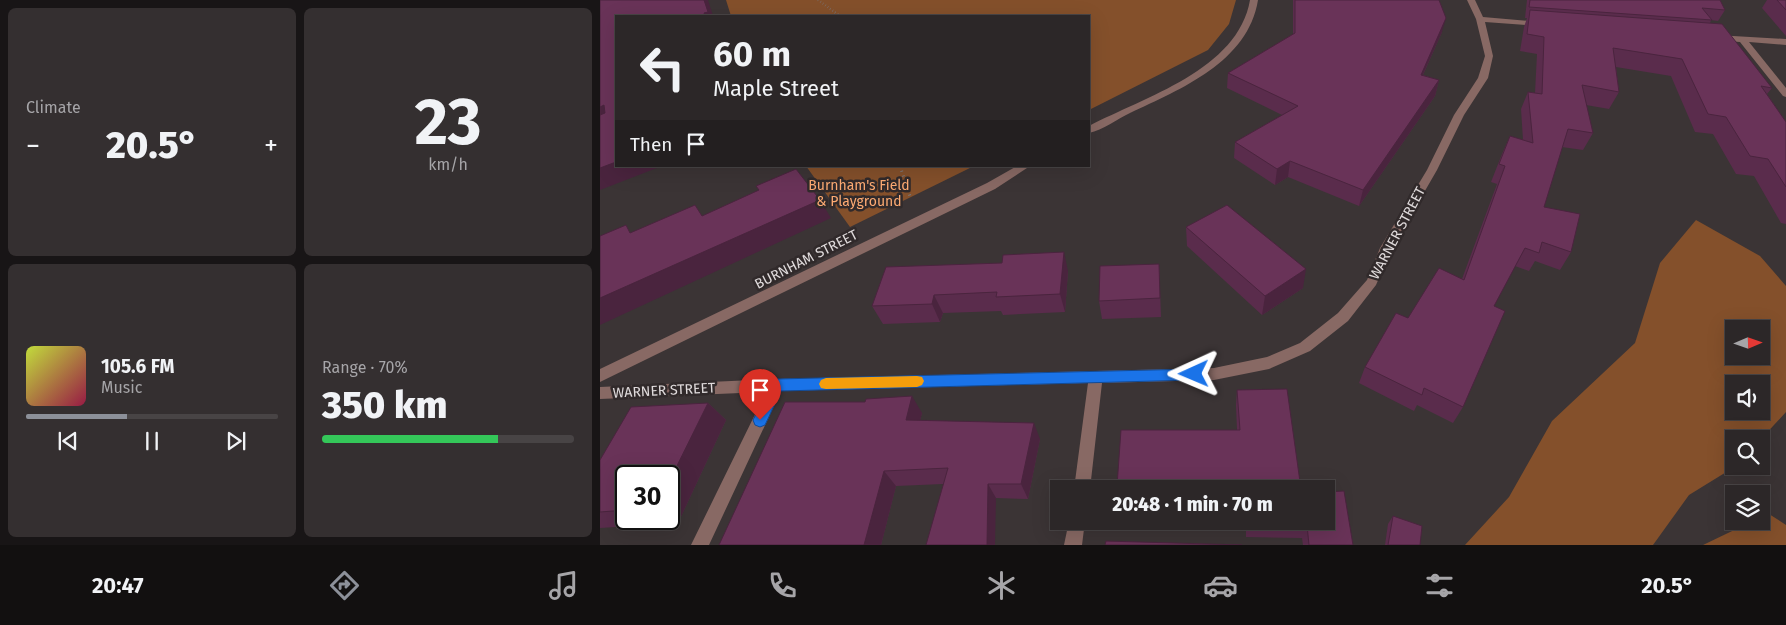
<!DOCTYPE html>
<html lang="en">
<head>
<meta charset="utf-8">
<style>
  :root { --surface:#2c2728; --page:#342f30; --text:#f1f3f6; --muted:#a6a5a8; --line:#484445; --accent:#8c9099 }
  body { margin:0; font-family:"Fira Sans",sans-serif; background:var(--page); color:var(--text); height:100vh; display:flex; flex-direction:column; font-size:19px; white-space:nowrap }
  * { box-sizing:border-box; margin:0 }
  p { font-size:16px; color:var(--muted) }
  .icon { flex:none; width:28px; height:28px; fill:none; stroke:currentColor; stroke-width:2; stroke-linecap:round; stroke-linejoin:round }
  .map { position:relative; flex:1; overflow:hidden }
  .drawer { display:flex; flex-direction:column; gap:8px; padding:8px; background:#181516; width:600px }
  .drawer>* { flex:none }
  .top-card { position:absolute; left:15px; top:15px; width:475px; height:152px; border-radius:0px; box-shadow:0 5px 20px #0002,0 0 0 1px var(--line); background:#2c2728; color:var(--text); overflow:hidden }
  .needle { width:32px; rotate:88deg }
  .buttons { position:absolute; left:1125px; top:320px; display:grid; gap:10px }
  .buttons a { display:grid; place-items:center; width:45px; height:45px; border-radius:0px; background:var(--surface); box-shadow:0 5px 20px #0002,0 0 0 1px var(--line); font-size:25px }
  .speed { position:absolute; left:15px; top:465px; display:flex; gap:10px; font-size:25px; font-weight:700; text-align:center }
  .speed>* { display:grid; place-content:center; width:65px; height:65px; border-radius:50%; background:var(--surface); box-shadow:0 5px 20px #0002,0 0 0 1px var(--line); line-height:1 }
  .speed .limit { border:2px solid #111; border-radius:8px; background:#fff; color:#111 }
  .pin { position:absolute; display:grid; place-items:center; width:42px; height:42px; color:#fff; margin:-51px -21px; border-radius:50% 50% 50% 0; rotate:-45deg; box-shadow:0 0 5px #0007 }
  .pin .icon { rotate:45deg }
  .me { position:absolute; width:55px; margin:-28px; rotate:269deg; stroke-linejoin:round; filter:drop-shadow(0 0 4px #0008) }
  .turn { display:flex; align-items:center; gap:18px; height:105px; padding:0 15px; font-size:22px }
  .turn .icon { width:65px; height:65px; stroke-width:2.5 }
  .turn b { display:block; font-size:35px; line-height:42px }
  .then { display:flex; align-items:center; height:48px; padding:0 15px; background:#0003; gap:10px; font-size:19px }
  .big { font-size:38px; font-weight:800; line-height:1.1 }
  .drawer .tile { flex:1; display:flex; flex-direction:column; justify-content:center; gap:8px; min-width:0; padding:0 18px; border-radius:8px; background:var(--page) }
  .drawer .dial { align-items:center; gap:0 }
  .dial b { font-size:65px; line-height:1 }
  .song { display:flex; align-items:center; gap:15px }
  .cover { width:60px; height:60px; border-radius:8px; background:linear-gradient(135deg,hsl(70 70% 55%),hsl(340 70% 35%)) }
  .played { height:5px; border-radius:2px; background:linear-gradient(90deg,var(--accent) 40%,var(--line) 40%) }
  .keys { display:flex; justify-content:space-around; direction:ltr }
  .heat { display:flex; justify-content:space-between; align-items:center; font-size:28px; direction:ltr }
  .charge { height:8px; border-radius:4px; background:linear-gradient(90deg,#34c759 70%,var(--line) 0) }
  .drawer .tiles { flex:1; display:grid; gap:8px; grid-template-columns:repeat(2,1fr) }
  .trip { position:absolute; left:450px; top:480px; width:285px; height:50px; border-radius:0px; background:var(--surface); box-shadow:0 5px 20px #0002,0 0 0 1px var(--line); font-weight:800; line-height:50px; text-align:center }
  .tabs { display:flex; height:80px; justify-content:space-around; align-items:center; background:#121010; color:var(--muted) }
  .tabs .icon { width:35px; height:35px }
  .tabs .current { color:var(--accent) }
  .tabs b { font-size:22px; color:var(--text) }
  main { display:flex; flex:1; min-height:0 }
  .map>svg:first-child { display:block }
</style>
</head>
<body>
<main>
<section class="drawer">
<div class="tiles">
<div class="tile"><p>Climate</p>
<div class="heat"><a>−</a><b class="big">20.5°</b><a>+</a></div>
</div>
<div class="tile dial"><b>23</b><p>km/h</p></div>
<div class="tile">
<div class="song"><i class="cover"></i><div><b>105.6 FM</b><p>Music</p></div></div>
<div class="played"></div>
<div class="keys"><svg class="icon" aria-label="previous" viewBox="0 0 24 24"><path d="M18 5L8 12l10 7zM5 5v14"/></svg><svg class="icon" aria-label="pause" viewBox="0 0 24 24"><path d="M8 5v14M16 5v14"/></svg><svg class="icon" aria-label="next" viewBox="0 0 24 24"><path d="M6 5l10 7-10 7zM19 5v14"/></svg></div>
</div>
<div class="tile"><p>Range · 70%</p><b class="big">350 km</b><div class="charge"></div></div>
</div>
</section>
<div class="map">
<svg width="1186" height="545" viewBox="0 0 1186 545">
  <rect width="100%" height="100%" fill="#3b3435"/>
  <g fill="#84502b" fill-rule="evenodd">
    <polygon points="126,0 636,0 629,24 608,50 489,110 489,16 131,16"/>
    <polygon points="206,166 374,166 250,227"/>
    <path d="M1096,220L1160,256L1186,286V412L1161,439H1134V466H1136L1089,495L1053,545H865L909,497L952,421L1035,343L1060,263ZM1134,329H1161V356H1134ZM1134,384H1161V411H1134Z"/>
    <polygon points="1169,514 1186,525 1186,545 1103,545 1153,521 1161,521 1161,517"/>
  </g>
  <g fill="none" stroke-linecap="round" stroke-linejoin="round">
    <polyline stroke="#7b7576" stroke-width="2.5" stroke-dasharray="0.5 2.5" stroke-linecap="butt" points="218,0 240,16"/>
    <polyline stroke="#7b7576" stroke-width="3" stroke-dasharray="1 4" stroke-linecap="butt" points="300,166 311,199"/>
    <g fill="#886964" fill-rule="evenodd">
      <path d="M650,0H658C648,62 581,89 530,113C517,119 503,130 489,133V126C544,97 638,70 650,0Z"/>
      <polygon points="867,0 875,0 883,17 942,22 946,24 942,26 885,22 893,56 888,78 864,115 837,170 792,248 776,285 748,321 710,351 669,369 614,380 502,383 490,489 474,489 488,383 181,391 109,545 91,545 166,392 0,399 0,387 177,379 614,368 667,357 700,343 738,313 767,280 780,248 827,170 854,115 878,78 885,56 876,19"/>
      <polygon points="1116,35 1186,39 1186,45 1149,42 1186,88 1186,97 1183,96 1140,42 1113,40 1113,36"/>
      <polygon points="417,166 430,166 395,189 0,382 0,369 387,183"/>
      <polygon points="469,521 485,521 482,545 464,545"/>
    </g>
  </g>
  <g fill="#5a2c4c" fill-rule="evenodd">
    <polygon points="693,0 839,0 842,32 823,75 839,80 835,96 759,206 688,177 675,185 634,158 635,142 682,115 627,88 628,73 693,34"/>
    <polygon points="927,0 1120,0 1125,10 1118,21 1111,20 1110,23 1172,88 1167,94 1186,122 1186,224 1181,223 1154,176 1136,174 1113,134 1095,132 1071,76 1016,67 1019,92 1009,109 986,105 993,133 983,150 962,147 944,207 971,252 960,270 935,261 929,271 915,266 894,306 863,407 853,423 817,405 814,411 759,383 765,367 808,318 862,279 897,184 891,182 902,154 910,136 923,140 921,109 928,92 935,93 937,54 920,51 924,27 927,18 925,18"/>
    <polygon points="1167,0 1186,0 1186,36 1162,8"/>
    <polygon points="586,227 703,288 662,315 587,246"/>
    <polygon points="559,264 561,317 502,319 499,301"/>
    <polygon points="468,271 465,312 403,315 401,311 343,313 340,322 283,324 272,306"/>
    <polygon points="637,390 701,489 518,489 517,486 637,430 636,405"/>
    <polygon points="265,402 322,413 320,420 440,439 428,499 396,498 343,484 296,486 281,545"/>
    <path d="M108,403L126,420L78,523L0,528V460ZM26,476H69V519H26Z"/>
    <polygon points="793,516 820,545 785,545 788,524"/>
    <polygon points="646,521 726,521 753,545 703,545 702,538 646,537"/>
  </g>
  <g fill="#4a243e">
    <polygon points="104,0 108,0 113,16 105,16"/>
    <polygon points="846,18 842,32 816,90 821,75"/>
    <polygon points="839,80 835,96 759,206 763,190"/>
    <polygon points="4,105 16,120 0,117 0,107"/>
    <polygon points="690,161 688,177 675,185 677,169"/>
    <polygon points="16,162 16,166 62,166 0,190 0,168"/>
    <polygon points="220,200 231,218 0,325 0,298"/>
    <polygon points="464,252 468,271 465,312 460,294"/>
    <polygon points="706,269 703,288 662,315 665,296"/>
    <polygon points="334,295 343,313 340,322 332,304"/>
    <polygon points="312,396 322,413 316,436 306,420"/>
    <polygon points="108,403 126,420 78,523 69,517 69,482"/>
    <polygon points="434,423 440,439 428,499 421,484"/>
    <polygon points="284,471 296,486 281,545 264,545"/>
    <polygon points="388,484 396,498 395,545 387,545"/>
  </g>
  <g fill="#693358" stroke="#4a243e">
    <polygon points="0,0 104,0 108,12 104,13 105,16 16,16 16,162 0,168 0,115 5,113 4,105 0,107"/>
    <polygon points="695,0 839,0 846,18 821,75 839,80 763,190 690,161 677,169 635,142 698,106 628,73 695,33"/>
    <polygon points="930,0 1120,0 1125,10 1102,8 1112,20 929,7"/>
    <polygon points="1177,0 1186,0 1186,10"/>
    <polygon points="930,10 1122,24 1172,88 1161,86 1186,122 1186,187 1168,159 1150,156 1126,117 1108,114 1082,59 1013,48 1019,92 982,85 993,133 968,129 944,207 980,214 971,252 942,242 939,253 925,248 894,306 905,311 863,407 824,388 822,395 765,367 796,313 808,318 839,268 864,280 905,166 899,164 910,136 933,143 928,92 942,94 944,37 927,34"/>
    <polygon points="196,169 220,200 0,298 0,236 26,225 30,233 95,205 102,216 159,190 156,186"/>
    <polygon points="627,205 706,269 665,296 586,227"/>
    <polygon points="464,252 460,294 396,297 397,292 334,295 332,304 272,306 286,267 402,263 403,255"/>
    <polygon points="559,264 560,298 499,301 500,266"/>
    <polygon points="687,389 701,489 647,489 647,487 517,486 521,430 640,430 637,390"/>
    <polygon points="312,396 306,420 434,423 421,484 388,484 387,545 326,545 348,468 284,471 264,545 119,545 185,402 265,402 266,399"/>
    <polygon points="108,403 69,482 69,476 26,476 26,510 0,512 0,460 31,407"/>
    <polygon points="744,491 753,545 709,545 707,525 648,525 648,521 726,521 726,492"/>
    <polygon points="793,516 822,526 820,545 788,545"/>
    <polygon points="506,541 642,545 505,545"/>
  </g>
  <polygon fill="#1a73e8" stroke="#114b97" points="594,369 601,374 594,380 181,391 165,425 160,427 155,425 153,420 173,381 177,379"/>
  <polygon fill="#f59e0b" points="317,376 322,377 324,381 322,385 317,387 226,389 221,388 219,384 221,380 226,378"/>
  <g text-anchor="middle" stroke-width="5" stroke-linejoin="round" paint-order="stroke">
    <g font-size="14" fill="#feab73" stroke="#312a2b">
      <text x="259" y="190">Burnham's Field<tspan x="259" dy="16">&amp; Playground</tspan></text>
    </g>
    <g font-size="14" fill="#e0dbdc" stroke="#312a2b">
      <text transform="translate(797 233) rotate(-62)" y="5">WARNER STREET</text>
      <text transform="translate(206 259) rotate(-27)" y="5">BURNHAM STREET</text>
      <text transform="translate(64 390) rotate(-3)" y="5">WARNER STREET</text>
    </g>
  </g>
</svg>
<div class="buttons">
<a><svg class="needle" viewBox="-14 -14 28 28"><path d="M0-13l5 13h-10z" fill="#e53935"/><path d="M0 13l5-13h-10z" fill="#a6a5a8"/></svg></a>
<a><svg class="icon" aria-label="sound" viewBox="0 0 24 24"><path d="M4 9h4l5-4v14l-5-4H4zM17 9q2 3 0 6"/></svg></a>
<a><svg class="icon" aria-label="search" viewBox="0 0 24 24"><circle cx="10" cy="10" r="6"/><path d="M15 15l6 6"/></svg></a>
<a><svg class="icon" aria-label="layers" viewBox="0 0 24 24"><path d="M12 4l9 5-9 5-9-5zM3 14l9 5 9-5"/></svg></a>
</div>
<div class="speed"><div class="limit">30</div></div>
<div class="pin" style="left:160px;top:420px;background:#d93025"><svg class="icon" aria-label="arrive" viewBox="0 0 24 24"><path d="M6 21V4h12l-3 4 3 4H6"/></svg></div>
<svg class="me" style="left:594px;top:374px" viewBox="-20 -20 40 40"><path d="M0-17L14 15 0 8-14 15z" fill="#1a73e8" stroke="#fff" stroke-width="4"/></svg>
<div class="trip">20:48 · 1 min · 70 m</div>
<div class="top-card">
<div class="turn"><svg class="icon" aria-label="left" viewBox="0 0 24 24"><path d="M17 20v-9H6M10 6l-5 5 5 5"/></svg><div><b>60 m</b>Maple Street</div></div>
<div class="then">Then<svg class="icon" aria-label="arrive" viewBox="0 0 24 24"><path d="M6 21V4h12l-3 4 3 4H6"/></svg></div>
</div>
</div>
</main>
<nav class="tabs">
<b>20:47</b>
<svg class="icon current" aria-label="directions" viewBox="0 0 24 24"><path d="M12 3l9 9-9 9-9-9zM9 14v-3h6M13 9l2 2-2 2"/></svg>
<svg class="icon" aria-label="music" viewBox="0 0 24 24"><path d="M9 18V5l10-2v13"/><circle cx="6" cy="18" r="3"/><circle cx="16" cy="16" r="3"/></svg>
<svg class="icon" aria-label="phone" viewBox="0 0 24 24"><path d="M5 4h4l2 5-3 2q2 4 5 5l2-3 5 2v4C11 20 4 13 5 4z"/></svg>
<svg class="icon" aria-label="climate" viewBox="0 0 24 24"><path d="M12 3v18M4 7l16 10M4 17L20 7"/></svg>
<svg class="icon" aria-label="car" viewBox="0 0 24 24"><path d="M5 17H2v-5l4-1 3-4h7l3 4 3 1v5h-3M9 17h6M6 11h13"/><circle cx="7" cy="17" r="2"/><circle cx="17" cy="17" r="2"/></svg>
<svg class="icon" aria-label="filters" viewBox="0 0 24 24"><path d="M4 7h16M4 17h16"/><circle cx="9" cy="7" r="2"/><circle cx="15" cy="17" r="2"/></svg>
<b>20.5°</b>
</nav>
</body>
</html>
